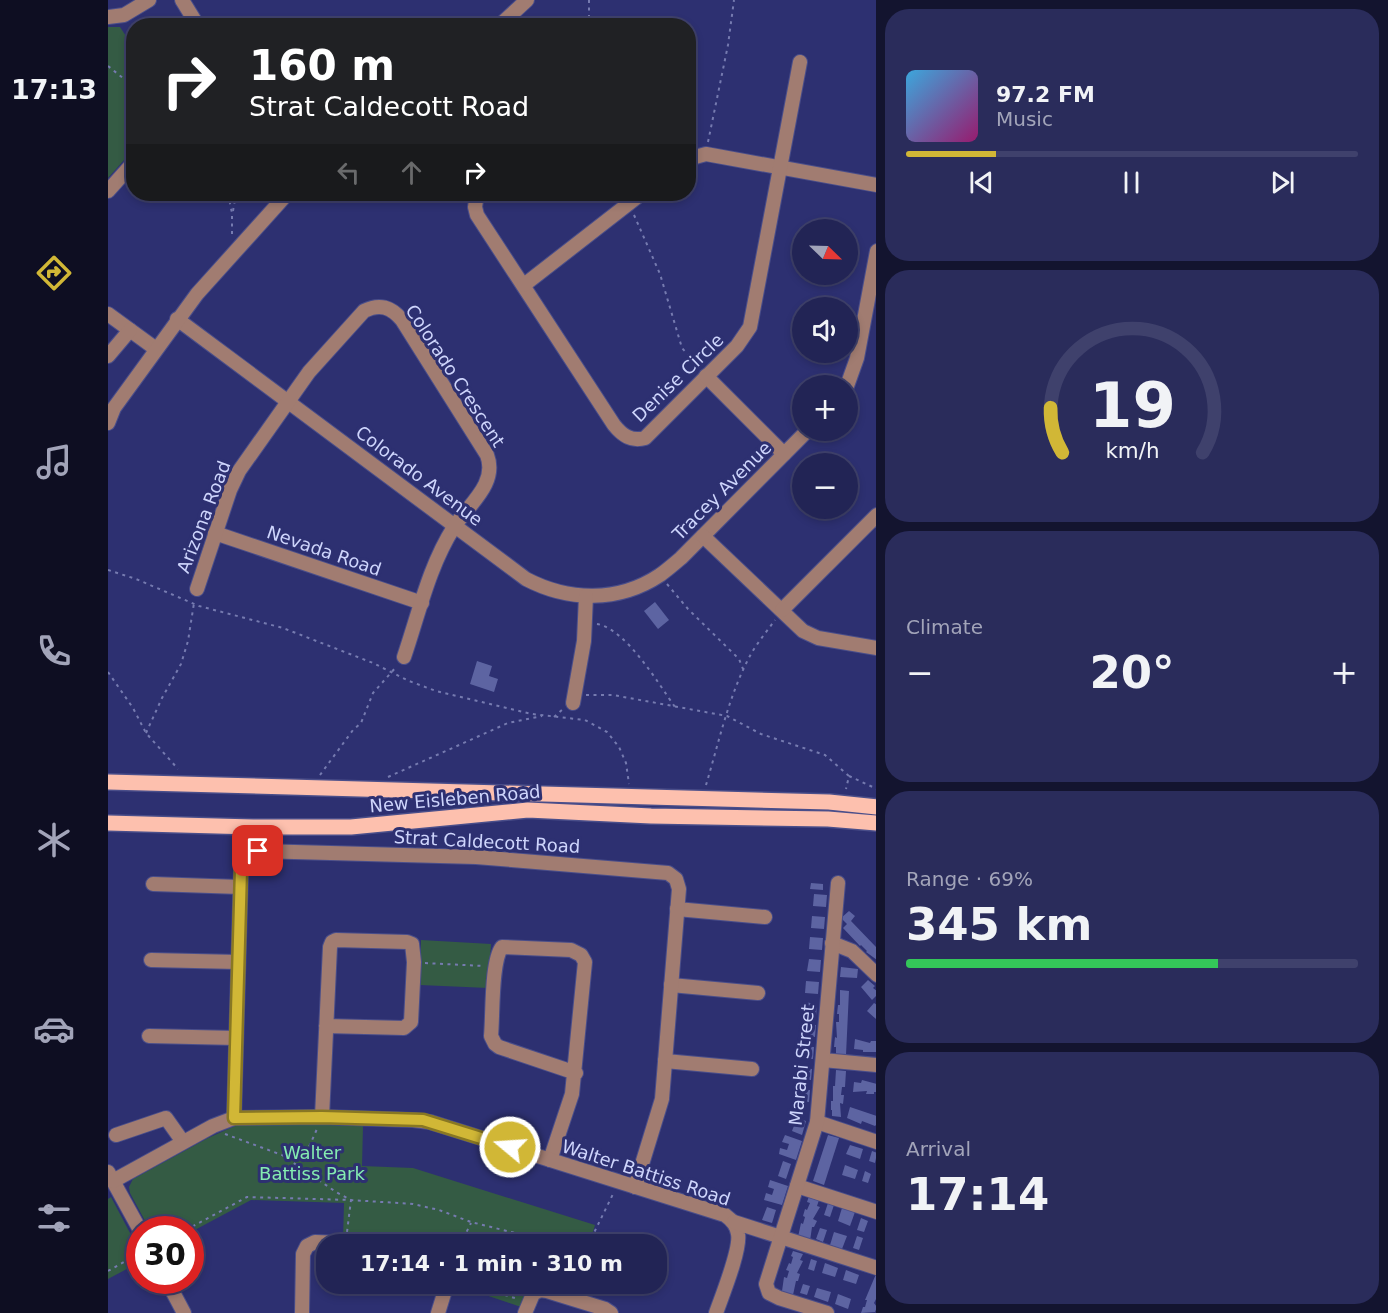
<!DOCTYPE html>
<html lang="en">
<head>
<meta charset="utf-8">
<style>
  :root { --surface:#222455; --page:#2a2c5b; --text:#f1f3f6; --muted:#a2a4b9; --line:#3f416c; --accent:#d1b736 }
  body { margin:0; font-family:"DejaVu Sans",sans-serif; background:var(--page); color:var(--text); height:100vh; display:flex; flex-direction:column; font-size:22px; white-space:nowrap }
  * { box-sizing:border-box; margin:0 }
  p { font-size:20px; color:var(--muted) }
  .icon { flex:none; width:33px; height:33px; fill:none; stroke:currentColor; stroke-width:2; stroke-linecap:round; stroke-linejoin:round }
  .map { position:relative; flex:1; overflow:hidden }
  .details { display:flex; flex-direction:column; gap:9px; padding:9px; background:#13142f; width:512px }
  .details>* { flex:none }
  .guide { position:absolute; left:18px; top:18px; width:570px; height:183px; border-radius:24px; box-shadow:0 3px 9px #0003,0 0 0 2px var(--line); background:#202124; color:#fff; overflow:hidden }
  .needle { width:39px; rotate:113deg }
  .controls { position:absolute; left:684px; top:219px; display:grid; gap:12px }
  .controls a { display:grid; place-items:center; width:66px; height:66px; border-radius:50%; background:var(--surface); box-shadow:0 3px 9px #0003,0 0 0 2px var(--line); font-size:30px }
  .speed { position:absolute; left:18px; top:1216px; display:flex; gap:12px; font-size:30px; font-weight:700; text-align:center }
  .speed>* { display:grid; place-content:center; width:78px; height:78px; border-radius:50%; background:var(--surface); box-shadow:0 3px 9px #0003,0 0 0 2px var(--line); line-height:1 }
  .speed .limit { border:9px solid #d22; background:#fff; color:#111 }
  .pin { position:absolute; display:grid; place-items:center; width:51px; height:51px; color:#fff; margin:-26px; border-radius:12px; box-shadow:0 3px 9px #0006 }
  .me { position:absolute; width:66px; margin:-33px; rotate:288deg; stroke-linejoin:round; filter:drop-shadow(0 0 4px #0008) }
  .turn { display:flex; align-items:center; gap:21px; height:126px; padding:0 24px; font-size:27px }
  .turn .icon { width:78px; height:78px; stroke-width:2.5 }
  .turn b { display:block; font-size:42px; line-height:51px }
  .lanes { display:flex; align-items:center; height:57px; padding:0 24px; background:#0003; justify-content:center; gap:30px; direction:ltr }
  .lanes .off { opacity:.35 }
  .big { font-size:45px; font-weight:600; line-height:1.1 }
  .details .tile { flex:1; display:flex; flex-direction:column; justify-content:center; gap:9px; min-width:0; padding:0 21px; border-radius:24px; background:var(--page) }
  .details .dial { align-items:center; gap:0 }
  .dial svg { height:156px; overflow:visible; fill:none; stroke:var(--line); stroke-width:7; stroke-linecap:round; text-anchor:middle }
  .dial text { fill:var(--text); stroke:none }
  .song { display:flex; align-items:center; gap:18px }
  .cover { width:72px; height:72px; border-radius:9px; background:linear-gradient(135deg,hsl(200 70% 55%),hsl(320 70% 35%)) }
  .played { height:6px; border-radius:3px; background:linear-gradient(90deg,var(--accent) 20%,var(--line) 20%) }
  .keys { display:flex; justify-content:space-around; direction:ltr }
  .heat { display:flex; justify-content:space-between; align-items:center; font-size:33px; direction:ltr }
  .charge { height:9px; border-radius:4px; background:linear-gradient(90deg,#34c759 69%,var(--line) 0) }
  .trip { position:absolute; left:208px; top:1234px; width:351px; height:60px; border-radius:24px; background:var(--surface); box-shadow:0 3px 9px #0003,0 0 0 2px var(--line); font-weight:600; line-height:60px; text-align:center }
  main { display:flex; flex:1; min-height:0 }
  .menu { display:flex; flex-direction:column; width:108px; justify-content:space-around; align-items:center; background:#0e0e22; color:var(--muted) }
  .menu .icon { width:42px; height:42px }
  .menu .current { color:var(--accent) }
  .menu b { font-size:27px; color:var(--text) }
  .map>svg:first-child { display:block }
</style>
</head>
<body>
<main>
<nav class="menu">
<b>17:13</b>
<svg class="icon current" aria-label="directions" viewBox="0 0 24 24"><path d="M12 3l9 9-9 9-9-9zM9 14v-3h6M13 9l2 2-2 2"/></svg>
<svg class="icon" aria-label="music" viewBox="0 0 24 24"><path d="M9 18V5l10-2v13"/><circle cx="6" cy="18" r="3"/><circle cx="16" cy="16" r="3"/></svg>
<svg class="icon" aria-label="phone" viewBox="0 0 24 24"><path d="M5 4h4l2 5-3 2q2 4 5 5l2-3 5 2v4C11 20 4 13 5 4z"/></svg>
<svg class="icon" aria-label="climate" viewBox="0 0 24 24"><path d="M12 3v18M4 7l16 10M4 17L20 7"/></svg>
<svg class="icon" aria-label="car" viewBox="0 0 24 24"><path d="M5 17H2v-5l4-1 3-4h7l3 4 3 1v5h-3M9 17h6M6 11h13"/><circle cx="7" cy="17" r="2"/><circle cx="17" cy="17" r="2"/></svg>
<svg class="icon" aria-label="filters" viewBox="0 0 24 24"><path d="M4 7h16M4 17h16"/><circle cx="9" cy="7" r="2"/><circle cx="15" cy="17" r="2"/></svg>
</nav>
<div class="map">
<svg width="769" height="1313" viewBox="0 0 769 1313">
  <rect width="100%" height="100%" fill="#2d3071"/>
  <g fill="#345b44">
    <polygon points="0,27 12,27 25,47 25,150 0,178"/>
    <polygon points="313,940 383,944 380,988 312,985"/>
    <polygon points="152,1123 255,1126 254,1166 305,1168 487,1225 481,1245 309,1245 295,1241 235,1239 236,1203 143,1200 83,1232 82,1230 42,1230 22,1193 21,1187 25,1179 100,1138 127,1126"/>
    <polygon points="3,1197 31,1250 32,1262 0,1279 0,1199"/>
    <polygon points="345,1284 420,1284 413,1307"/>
  </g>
  <g fill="#5d64a2">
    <polygon points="547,602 561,620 550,629 536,611"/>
    <polygon points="369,661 384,666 381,676 390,679 386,692 362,684"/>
    <polygon points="703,883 715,884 715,890 702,889"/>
    <polygon points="706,894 719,895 718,907 705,906"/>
    <polygon points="741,911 747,916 743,921 769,948 769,960 758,952 759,951 753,945 752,946 735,928 739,924 733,918"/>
    <polygon points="704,916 717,917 716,929 703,928"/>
    <polygon points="702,937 715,938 714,950 701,949"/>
    <polygon points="701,959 713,960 712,972 699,971"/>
    <polygon points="733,967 750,969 749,978 732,977"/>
    <polygon points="760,980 767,986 765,988 769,991 769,995 764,1000 753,987"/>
    <polygon points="698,981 711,982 710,994 697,993"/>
    <polygon points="732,990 741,991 738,1055 728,1054 728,1047 726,1047 727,1037 729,1038 728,1022 731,1022 731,1014 729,1014 730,1005 732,1005"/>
    <polygon points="696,1002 709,1004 708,1016 695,1014"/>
    <polygon points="766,1003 769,1005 769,1020 759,1011"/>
    <polygon points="695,1024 708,1025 707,1037 694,1036"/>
    <polygon points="747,1039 762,1043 763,1041 769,1041 769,1052 755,1052 755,1050 746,1049"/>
    <polygon points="693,1046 706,1047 705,1059 692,1058"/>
    <polygon points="691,1067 704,1069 703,1080 690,1079"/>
    <polygon points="728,1070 738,1071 737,1087 734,1087 733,1095 736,1095 735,1104 732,1103 733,1117 724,1116 724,1110 723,1110 723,1101 725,1101 725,1086 727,1086"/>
    <polygon points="754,1080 769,1084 769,1092 766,1092 766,1094 758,1094 759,1091 745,1092 746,1082 753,1083"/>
    <polygon points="689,1089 702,1090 701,1102 688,1101"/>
    <polygon points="742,1107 769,1116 769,1124 767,1126 754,1121 753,1124 739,1118"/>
    <polygon points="689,1118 698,1121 694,1135 684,1131"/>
    <polygon points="677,1135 694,1141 688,1160 671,1154 672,1148 679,1150 681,1144 674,1142"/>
    <polygon points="720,1135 731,1138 716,1185 705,1181"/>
    <polygon points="742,1145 755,1149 752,1159 738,1154"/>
    <polygon points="764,1151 769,1153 767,1163 761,1161"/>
    <polygon points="675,1161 683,1164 678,1179 670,1176"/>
    <polygon points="737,1165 750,1170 747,1179 734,1175"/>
    <polygon points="757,1171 763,1174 760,1183 754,1181"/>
    <polygon points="662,1180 680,1186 674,1205 656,1200 658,1193 664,1195 666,1189 660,1187"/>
    <polygon points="701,1196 711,1200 709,1206 712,1207 705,1219 709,1221 706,1227 704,1227 702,1241 690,1237 693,1223 695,1224 697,1217 695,1216 697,1209 699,1210 702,1203 699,1202"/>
    <polygon points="720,1203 726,1205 722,1217 716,1215"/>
    <polygon points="659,1207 668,1210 664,1223 654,1220"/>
    <polygon points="734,1208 747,1212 742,1226 730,1221"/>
    <polygon points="753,1218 760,1221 756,1232 749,1230"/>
    <polygon points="712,1228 719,1230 715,1242 708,1239"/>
    <polygon points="726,1232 739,1236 734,1249 722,1245"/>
    <polygon points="749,1236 755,1238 751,1250 745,1248"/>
    <polygon points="685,1251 695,1254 692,1260 695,1261 689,1273 692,1274 690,1281 688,1281 685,1295 674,1291 676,1277 679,1278 681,1271 678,1270 681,1263 683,1264 685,1257 683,1256"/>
    <polygon points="703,1259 709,1261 706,1271 700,1269"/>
    <polygon points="717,1263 730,1268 727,1277 714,1273"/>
    <polygon points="738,1270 751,1275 748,1284 735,1280"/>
    <polygon points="768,1274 769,1297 766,1303 769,1307 767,1312 753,1313 755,1307 757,1307 759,1300 757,1300"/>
    <polygon points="695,1284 702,1286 699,1295 692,1293"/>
    <polygon points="709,1288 723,1292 720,1302 706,1297"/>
    <polygon points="730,1294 743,1299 740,1309 727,1304"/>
  </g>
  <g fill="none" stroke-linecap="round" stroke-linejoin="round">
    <defs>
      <g id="minor">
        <polyline points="74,0 90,26"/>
        <polyline points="0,17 16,15 41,0"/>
        <polyline points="391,26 419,0"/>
        <polyline points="580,159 598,154 769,185"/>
        <polyline points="0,191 26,162"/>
        <path d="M369,194L367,207L369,215L506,425C514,435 523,442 537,438L629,346L642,327L692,62"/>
        <polyline points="416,285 533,194"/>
        <polyline points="0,314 48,349"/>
        <path d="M69,319L418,579C460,601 510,603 552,575C559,570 566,564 573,558L700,430"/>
        <polyline points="0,356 22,330"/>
        <polyline points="598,376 676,454"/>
        <polyline points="739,386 749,358 769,251"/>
        <polyline points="0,423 6,408 89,294 179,194"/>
        <polyline points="107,533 314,603"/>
        <polyline points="595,536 695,631 710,638 769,648"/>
        <path d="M89,589L122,490L131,471L201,372L256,311C272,303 283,307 294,320L379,455C390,484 360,505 346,527C321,566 311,613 296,657"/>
        <polyline points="674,610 769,515"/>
        <polyline points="465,703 476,641 478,596"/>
        <polyline points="45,884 132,887"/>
        <polyline points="569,909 657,917"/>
        <polyline points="724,943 744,951 769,975"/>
        <polyline points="43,960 130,962"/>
        <polyline points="563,985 650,993"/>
        <polyline points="41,1036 128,1038"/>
        <polyline points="715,1060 769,1065"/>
        <polyline points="557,1061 644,1069"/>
        <polyline points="214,1117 222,947 224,942 228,940 299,942 304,944 306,962 303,1022 296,1028 218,1026"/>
        <path d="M126,1118L133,869C134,859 140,853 150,851L368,857L560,873L568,879L571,889L554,1099L527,1187"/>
        <polyline points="709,1122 769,1142"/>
        <polyline points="8,1135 58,1118 75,1142"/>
        <path d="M442,1160L464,1094L477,962L473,955L463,950L394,947C383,961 385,1016 383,1036L387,1044L391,1047L468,1073"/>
        <polyline points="0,1172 32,1230"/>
        <path d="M5,1181L105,1126L126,1118L214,1117L305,1120L322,1122L617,1215C624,1220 629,1225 630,1234C633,1249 614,1296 608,1313"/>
        <polyline points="689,1186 769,1212"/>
        <polyline points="626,1222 769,1268"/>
        <polyline points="59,1281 76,1313"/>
        <polyline points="194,1313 195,1254 199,1246 207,1242 291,1245"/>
        <polyline points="330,1313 339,1284"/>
        <polyline points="417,1313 425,1294 432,1290 439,1291 497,1309 503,1313"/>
        <polyline points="719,1313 671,1298 661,1293 658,1284 709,1122 730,883"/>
      </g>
      <g id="major">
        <polyline points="0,782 721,802 769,807"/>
        <polyline points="0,823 145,827 243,827 420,810 543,816 720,819 769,823"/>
      </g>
    </defs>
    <use href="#minor" stroke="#4a4e8a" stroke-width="16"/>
    <use href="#major" stroke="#4a4e8a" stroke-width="18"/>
    <g stroke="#767bb0" stroke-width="2" stroke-dasharray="3 4.5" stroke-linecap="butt">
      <polyline points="481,0 481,26"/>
      <polyline points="416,26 420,17"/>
      <polyline points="0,66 26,87"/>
      <polyline points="600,142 620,45 626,0"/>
      <polyline points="120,194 124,213 124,236"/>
      <polyline points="125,211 128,194"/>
      <polyline points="526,215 552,274 574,348 590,366"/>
      <polyline points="0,570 28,579 91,606 175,628 265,663 301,681 328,691 424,714 477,720 499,732 511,747 518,763 521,784"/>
      <polyline points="559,584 580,609 631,659 635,669"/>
      <path d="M489,624C518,629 550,683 567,707"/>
      <polyline points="0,672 25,708 38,733 70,769"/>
      <polyline points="478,695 505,695 619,716 653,734 717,755 741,776 738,789"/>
      <polyline points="446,717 455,709"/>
      <polyline points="38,733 54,698 73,664 80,641 86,603"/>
      <polyline points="212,775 245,730 253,723 265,693 289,666"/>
      <polyline points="741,776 769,789"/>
      <polyline points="280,777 400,723 434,716"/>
      <path d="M598,785C611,742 621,694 643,654C650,642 659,631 667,620"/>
      <polyline points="317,963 375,966"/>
      <polyline points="117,1134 174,1155 228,1192 243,1200 305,1204 331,1210 363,1222 455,1245"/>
      <polyline points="192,1167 209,1129"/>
      <polyline points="78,1230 139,1197 243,1200 239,1232"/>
      <polyline points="352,1245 363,1223"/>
      <polyline points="480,1245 506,1192"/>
      <polyline points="0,1271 32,1253"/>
      <polyline points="361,1284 410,1299"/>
    </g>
    <use href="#minor" stroke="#a17c71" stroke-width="14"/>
    <use href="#major" stroke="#fdc0ae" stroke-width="15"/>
  </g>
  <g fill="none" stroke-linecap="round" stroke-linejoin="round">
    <defs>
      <polyline id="route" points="150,851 138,856 133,869 126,1118 214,1117 315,1120 402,1147"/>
    </defs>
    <use href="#route" stroke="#887723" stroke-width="15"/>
    <use href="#route" stroke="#d1b736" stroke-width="10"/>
  </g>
  <g text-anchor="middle" stroke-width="6" stroke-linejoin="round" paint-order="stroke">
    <g font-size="18" fill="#ced5fc" stroke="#2d3071">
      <text transform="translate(347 376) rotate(57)" y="6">Colorado Crescent</text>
      <text transform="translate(570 378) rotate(-44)" y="6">Denise Circle</text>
      <text transform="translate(311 476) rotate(37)" y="6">Colorado Avenue</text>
      <text transform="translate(614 491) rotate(-45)" y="6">Tracey Avenue</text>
      <text transform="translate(96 517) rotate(-69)" y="6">Arizona Road</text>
      <text transform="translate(216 551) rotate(19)" y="6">Nevada Road</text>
      <text transform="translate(347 799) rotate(-5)" y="6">New Eisleben Road</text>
      <text transform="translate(379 842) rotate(3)" y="6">Strat Caldecott Road</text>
      <text transform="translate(694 1065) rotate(-84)" y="6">Marabi Street</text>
      <text transform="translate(538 1173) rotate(18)" y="6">Walter Battiss Road</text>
    </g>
    <g font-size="18" fill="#85ecb1" stroke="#2d3071">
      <text x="204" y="1159">Walter<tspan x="204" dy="21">Battiss Park</tspan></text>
    </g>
  </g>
</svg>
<div class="controls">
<a><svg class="needle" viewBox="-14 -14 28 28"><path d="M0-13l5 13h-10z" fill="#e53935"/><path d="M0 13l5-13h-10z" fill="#a2a4b9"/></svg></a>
<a><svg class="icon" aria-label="sound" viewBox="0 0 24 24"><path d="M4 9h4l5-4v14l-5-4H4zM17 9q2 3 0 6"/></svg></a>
<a>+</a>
<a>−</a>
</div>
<div class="speed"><div class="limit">30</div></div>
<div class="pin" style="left:150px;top:851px;background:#d93025"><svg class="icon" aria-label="arrive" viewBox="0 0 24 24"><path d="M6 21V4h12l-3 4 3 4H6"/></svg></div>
<svg class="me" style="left:402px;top:1147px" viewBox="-20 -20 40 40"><circle r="17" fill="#d1b736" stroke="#fff" stroke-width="3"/><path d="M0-11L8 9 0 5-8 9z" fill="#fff"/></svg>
<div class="trip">17:14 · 1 min · 310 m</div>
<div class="guide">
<div class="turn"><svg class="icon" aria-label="right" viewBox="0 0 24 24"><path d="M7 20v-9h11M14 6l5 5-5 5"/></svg><div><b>160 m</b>Strat Caldecott Road</div></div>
<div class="lanes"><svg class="icon off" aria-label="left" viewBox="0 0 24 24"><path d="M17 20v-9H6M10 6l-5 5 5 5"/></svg><svg class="icon off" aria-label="ahead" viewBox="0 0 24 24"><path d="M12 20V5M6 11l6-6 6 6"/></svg><svg class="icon" aria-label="right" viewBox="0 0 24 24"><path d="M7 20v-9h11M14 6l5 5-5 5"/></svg></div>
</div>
</div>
<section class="details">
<div class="tile">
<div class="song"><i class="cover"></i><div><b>97.2 FM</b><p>Music</p></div></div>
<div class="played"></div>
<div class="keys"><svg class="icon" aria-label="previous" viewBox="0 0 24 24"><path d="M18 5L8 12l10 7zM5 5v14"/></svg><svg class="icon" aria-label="pause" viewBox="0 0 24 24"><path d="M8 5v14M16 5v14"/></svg><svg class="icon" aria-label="next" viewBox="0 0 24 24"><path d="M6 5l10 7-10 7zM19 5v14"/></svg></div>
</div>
<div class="tile dial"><svg viewBox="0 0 100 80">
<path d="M14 69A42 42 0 1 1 86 69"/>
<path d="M14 69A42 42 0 0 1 8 46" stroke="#d1b736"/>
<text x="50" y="56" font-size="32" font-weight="700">19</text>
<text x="50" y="72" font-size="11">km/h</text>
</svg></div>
<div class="tile"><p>Climate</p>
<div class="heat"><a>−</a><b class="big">20°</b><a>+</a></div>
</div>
<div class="tile"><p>Range · 69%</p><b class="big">345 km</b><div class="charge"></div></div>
<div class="tile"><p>Arrival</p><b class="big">17:14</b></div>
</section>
</main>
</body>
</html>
